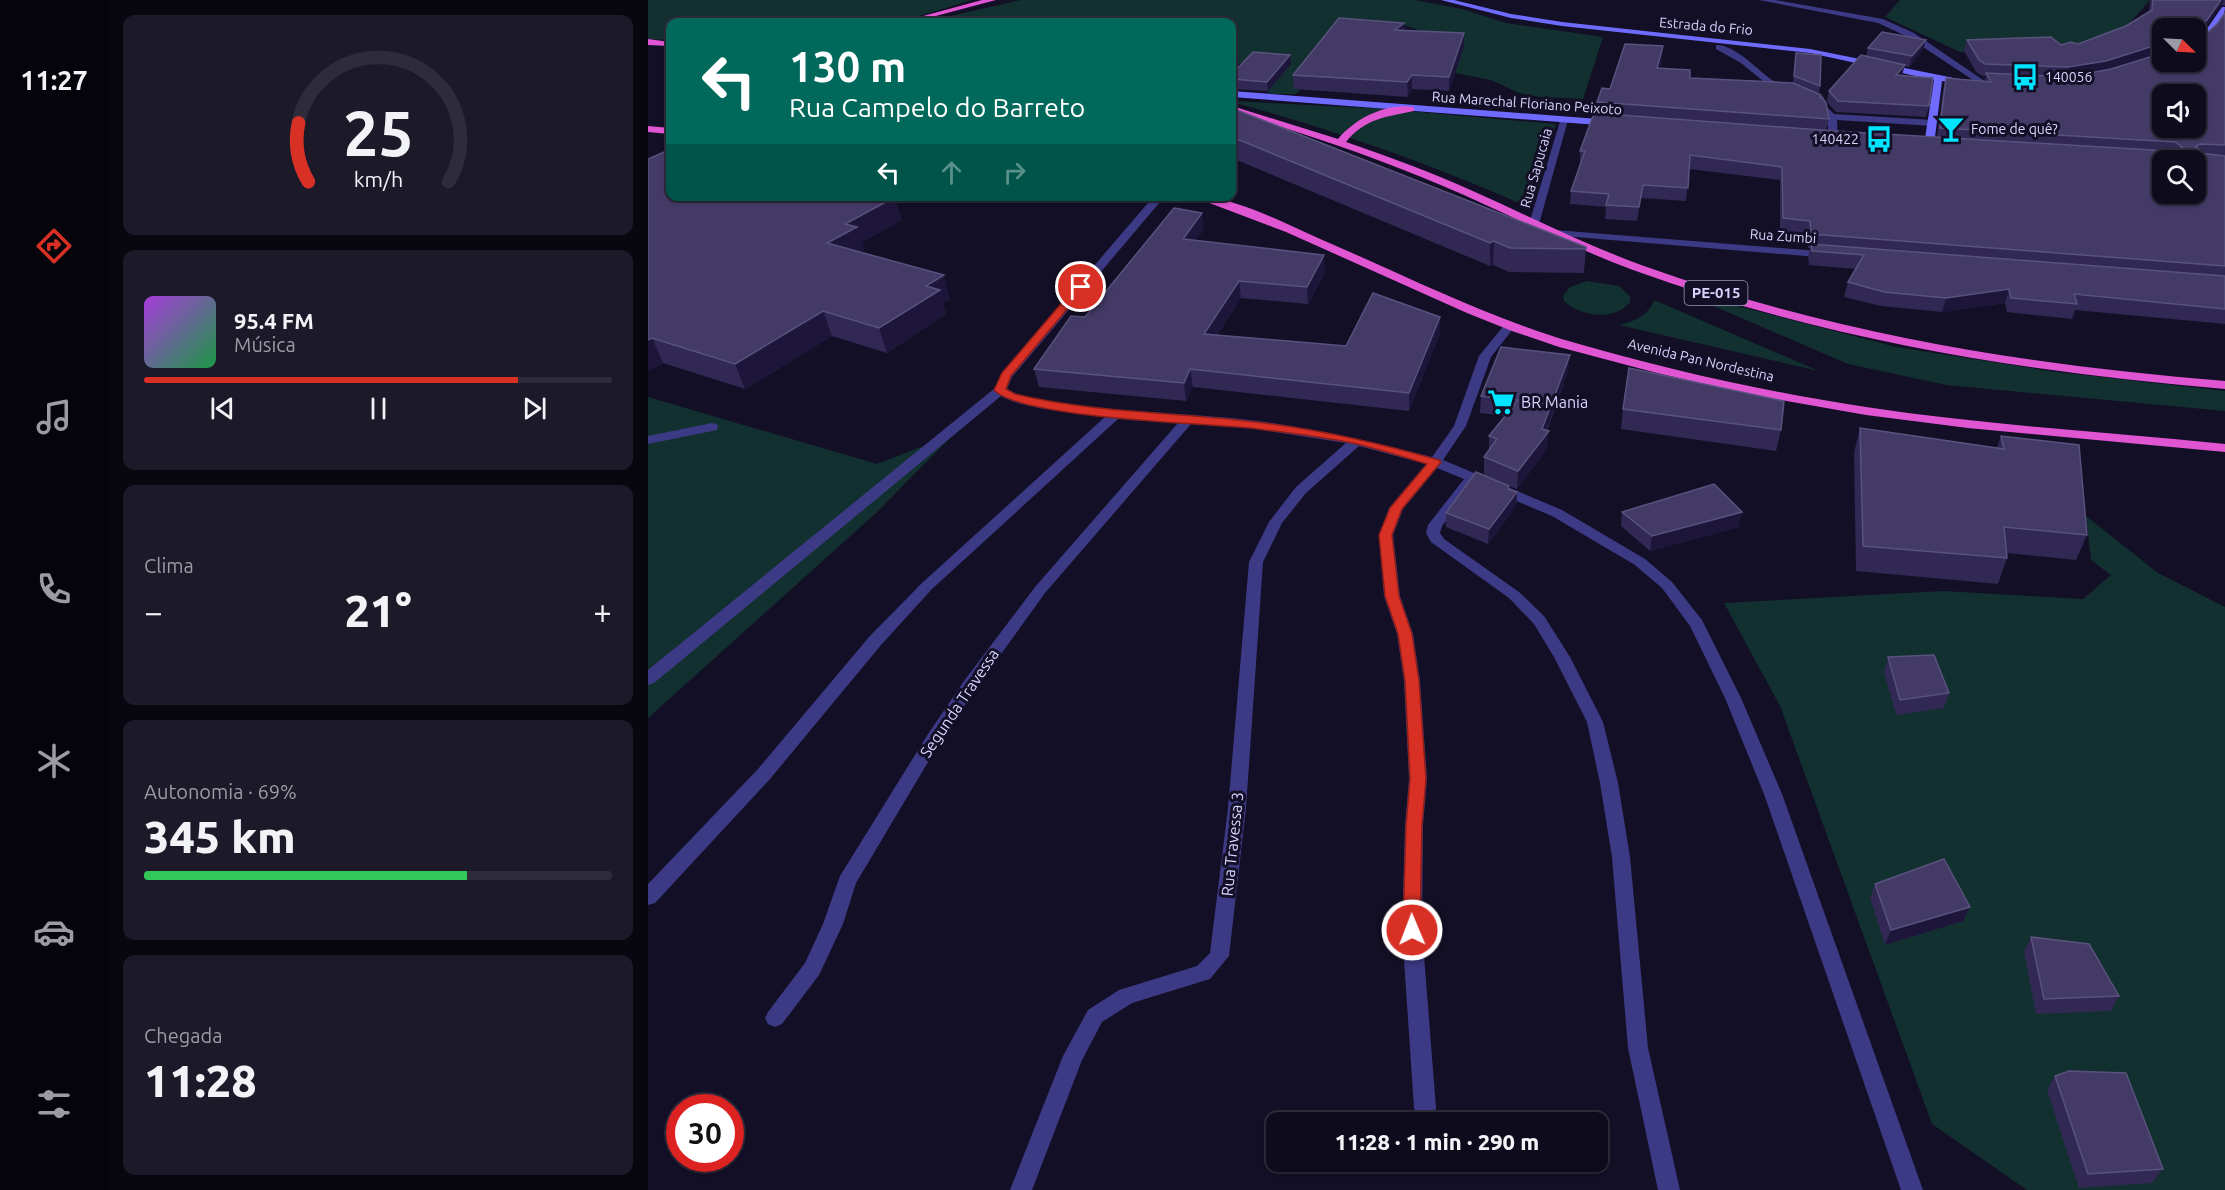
<!DOCTYPE html>
<html lang="pt">
<head>
<meta charset="utf-8">
<style>
  :root { --surface:#0e0b1c; --page:#1c1929; --text:#f1f3f6; --muted:#9b9ba3; --line:#2e2b3b; --accent:#d93025 }
  body { margin:0; font-family:Ubuntu,sans-serif; background:var(--page); color:var(--text); height:100vh; display:flex; flex-direction:column; font-size:22px; white-space:nowrap }
  * { box-sizing:border-box; margin:0 }
  p { font-size:20px; color:var(--muted) }
  .icon { flex:none; width:33px; height:33px; fill:none; stroke:currentColor; stroke-width:2; stroke-linecap:round; stroke-linejoin:round }
  .map { position:relative; flex:1; overflow:hidden }
  .details { display:flex; flex-direction:column; gap:15px; padding:15px; background:#08060f; width:540px }
  .details>* { flex:none }
  .guide { position:absolute; left:18px; top:18px; width:570px; height:183px; border-radius:12px; box-shadow:0 2px 4px #0004,0 0 0 2px var(--line); background:#00695c; color:#fff; overflow:hidden }
  .needle { width:39px; rotate:114deg }
  .buttons { position:absolute; left:1504px; top:18px; display:grid; gap:12px }
  .buttons a { display:grid; place-items:center; width:54px; height:54px; border-radius:12px; background:var(--surface); box-shadow:0 2px 4px #0004,0 0 0 2px var(--line); font-size:30px }
  .speed { position:absolute; left:18px; top:1094px; display:flex; gap:12px; font-size:30px; font-weight:700; text-align:center }
  .speed>* { display:grid; place-content:center; width:78px; height:78px; border-radius:50%; background:var(--surface); box-shadow:0 2px 4px #0004,0 0 0 2px var(--line); line-height:1 }
  .speed .limit { border:9px solid #d22; background:#fff; color:#111 }
  .pin { position:absolute; display:grid; place-items:center; width:51px; height:51px; color:#fff; margin:-26px; border:3px solid #fff; border-radius:50%; box-shadow:0 2px 6px #0007 }
  .me { position:absolute; width:66px; margin:-33px; rotate:359deg; stroke-linejoin:round; filter:drop-shadow(0 0 4px #0008) }
  .turn { display:flex; align-items:center; gap:21px; height:126px; padding:0 24px; font-size:27px }
  .turn .icon { width:78px; height:78px; stroke-width:2.5 }
  .turn b { display:block; font-size:42px; line-height:51px }
  .lanes { display:flex; align-items:center; height:57px; padding:0 24px; background:#0003; justify-content:center; gap:30px; direction:ltr }
  .lanes .off { opacity:.35 }
  .big { font-size:45px; font-weight:800; line-height:1.1 }
  .details .tile { flex:1; display:flex; flex-direction:column; justify-content:center; gap:9px; min-width:0; padding:0 21px; border-radius:12px; background:var(--page) }
  .details .dial { align-items:center; gap:0 }
  .dial svg { height:156px; overflow:visible; fill:none; stroke:var(--line); stroke-width:7; stroke-linecap:round; text-anchor:middle }
  .dial text { fill:var(--text); stroke:none }
  .song { display:flex; align-items:center; gap:18px }
  .cover { width:72px; height:72px; border-radius:9px; background:linear-gradient(135deg,hsl(280 70% 55%),hsl(140 70% 35%)) }
  .played { height:6px; border-radius:3px; background:linear-gradient(90deg,var(--accent) 80%,var(--line) 80%) }
  .keys { display:flex; justify-content:space-around; direction:ltr }
  .heat { display:flex; justify-content:space-between; align-items:center; font-size:33px; direction:ltr }
  .charge { height:9px; border-radius:4px; background:linear-gradient(90deg,#34c759 69%,var(--line) 0) }
  .trip { position:absolute; left:618px; top:1112px; width:342px; height:60px; border-radius:12px; background:var(--surface); box-shadow:0 2px 4px #0004,0 0 0 2px var(--line); font-weight:800; line-height:60px; text-align:center }
  main { display:flex; flex:1; min-height:0 }
  .menu { display:flex; flex-direction:column; width:108px; justify-content:space-around; align-items:center; background:#06040b; color:var(--muted) }
  .menu .icon { width:42px; height:42px }
  .menu .on { color:var(--accent) }
  .menu b { font-size:27px; color:var(--text) }
  .map>svg:first-child { display:block }
</style>
</head>
<body>
<main>
<nav class="menu">
<b>11:27</b>
<svg class="icon on" aria-label="directions" viewBox="0 0 24 24"><path d="M12 3l9 9-9 9-9-9zM9 14v-3h6M13 9l2 2-2 2"/></svg>
<svg class="icon" aria-label="music" viewBox="0 0 24 24"><path d="M9 18V5l10-2v13"/><circle cx="6" cy="18" r="3"/><circle cx="16" cy="16" r="3"/></svg>
<svg class="icon" aria-label="phone" viewBox="0 0 24 24"><path d="M5 4h4l2 5-3 2q2 4 5 5l2-3 5 2v4C11 20 4 13 5 4z"/></svg>
<svg class="icon" aria-label="climate" viewBox="0 0 24 24"><path d="M12 3v18M4 7l16 10M4 17L20 7"/></svg>
<svg class="icon" aria-label="car" viewBox="0 0 24 24"><path d="M5 17H2v-5l4-1 3-4h7l3 4 3 1v5h-3M9 17h6M6 11h13"/><circle cx="7" cy="17" r="2"/><circle cx="17" cy="17" r="2"/></svg>
<svg class="icon" aria-label="filters" viewBox="0 0 24 24"><path d="M4 7h16M4 17h16"/><circle cx="9" cy="7" r="2"/><circle cx="15" cy="17" r="2"/></svg>
</nav>
<section class="details">
<div class="tile dial"><svg viewBox="0 0 100 80">
<path d="M14 69A42 42 0 1 1 86 69"/>
<path d="M14 69A42 42 0 0 1 9 39" stroke="#d93025"/>
<text x="50" y="56" font-size="32" font-weight="700">25</text>
<text x="50" y="72" font-size="11">km/h</text>
</svg></div>
<div class="tile">
<div class="song"><i class="cover"></i><div><b>95.4 FM</b><p>Música</p></div></div>
<div class="played"></div>
<div class="keys"><svg class="icon" aria-label="previous" viewBox="0 0 24 24"><path d="M18 5L8 12l10 7zM5 5v14"/></svg><svg class="icon" aria-label="pause" viewBox="0 0 24 24"><path d="M8 5v14M16 5v14"/></svg><svg class="icon" aria-label="next" viewBox="0 0 24 24"><path d="M6 5l10 7-10 7zM19 5v14"/></svg></div>
</div>
<div class="tile"><p>Clima</p>
<div class="heat"><a>−</a><b class="big">21°</b><a>+</a></div>
</div>
<div class="tile"><p>Autonomia · 69%</p><b class="big">345 km</b><div class="charge"></div></div>
<div class="tile"><p>Chegada</p><b class="big">11:28</b></div>
</section>
<div class="map">
<svg width="1577" height="1190" viewBox="0 0 1577 1190">
  <rect width="100%" height="100%" fill="#130f26"/>
  <g fill="#12302f">
    <polygon points="0,0 324,0 251,22 22,22 22,40 0,39"/>
    <polygon points="372,0 767,0 814,9 858,23 955,37 935,99 892,97 871,93 843,80 807,73 816,45 747,22 700,23 663,78 648,94 624,94 619,92 642,64 605,61 584,65 584,22 277,22"/>
    <polygon points="1252,0 1502,0 1467,40 1500,50 1312,52 1237,17"/>
    <path d="M584,101L736,109L908,124L884,209C787,165 686,130 584,102Z"/>
    <path d="M939,281L971,286L982,296V302C968,321 932,317 916,301L915,296L922,287Z"/>
    <polygon points="1031,291 1248,347 1408,372 1577,391 1577,411 1298,385 1200,364"/>
    <path d="M1006,300L1171,371L971,325C987,321 1000,316 1006,300Z"/>
    <polygon points="0,397 229,464 306,434 228,513 0,718"/>
    <polygon points="1438,516 1510,573 1577,607 1577,1190 1379,1190 1284,1124 1132,706 1076,603 1296,591 1435,599 1463,575 1443,560"/>
  </g>
  <g fill="none" stroke-linecap="round" stroke-linejoin="round">
    <g fill="#3d3a85" fill-rule="evenodd">
      <polygon points="1111,0 1127,0 1235,19 1266,33 1338,82 1331,84 1260,37 1230,23"/>
      <path d="M1068,45C1086,44 1110,70 1124,80C1131,84 1139,86 1145,91L1141,94L1120,85L1093,63L1068,49Z"/>
      <path d="M1163,97H1169L1186,114L1285,120L1289,123L1285,126L1189,120L1190,139L1185,142L1180,139C1182,120 1177,113 1163,101Z"/>
      <polygon points="913,118 920,120 891,224 882,226 881,224"/>
      <path d="M506,196H517L364,377L359,389C375,399 396,400 416,403C482,413 545,413 610,421C669,429 726,442 784,457L806,426L831,356L858,323H866L868,325L843,357L818,426L795,460L914,510L997,559L1024,582L1054,620L1093,698L1134,794L1275,1190H1253L1116,794L1077,698L1042,626L1014,588L987,565L904,516L826,483L794,526L792,533L796,539L871,592L896,616L922,657L955,722L970,783L982,857L1000,1048L1032,1190H1010L980,1048L964,857L952,783L939,722L906,657L886,624L861,598L783,542L778,533L780,525L816,479L789,468L755,509L745,535L752,596L765,634L772,681L779,779L775,825L774,930L788,1108L785,1115L777,1118L769,1115L766,1108L754,930L757,825L761,779L756,681L749,634L736,596L731,535L741,508L778,464L711,446L658,493L634,523L615,562L598,808L581,956L562,979L484,1003L454,1022L434,1060L384,1190H362L415,1056L440,1010L471,990L549,966L562,953L580,808L601,562L621,522L648,487L698,443L608,429L543,424L397,593L328,689L292,742L208,883L195,924L171,975L134,1024L127,1027L120,1024L117,1018L120,1012L157,963L175,924L192,876L280,734L316,681L387,587L530,423L470,419L284,589L233,645L122,779L7,903L0,905V884L110,769L221,637L274,583L457,417C430,413 374,409 353,396L6,683L0,685V670L347,388L354,373Z"/>
      <polygon points="907,230 1182,252 1187,255 1182,258 903,235 903,231"/>
      <polygon points="64,423 69,424 70,427 69,430 0,444 0,436"/>
    </g>
    <g fill="#6f6bff" fill-rule="evenodd">
      <polygon points="793,0 806,0 863,14 914,22 1162,49 1321,81 1317,84 1294,81 1286,145 1281,148 1276,145 1286,80 1162,53 914,26 863,18"/>
      <path d="M1574,7H1577C1577,22 1562,39 1548,45V39L1556,33Z"/>
      <polygon points="584,91 963,120 967,123 963,126 584,97"/>
    </g>
    <g fill="#e055d1" fill-rule="evenodd">
      <polygon points="334,0 348,0 265,22 253,22"/>
      <polygon points="0,39 22,42 22,46 0,45"/>
      <path d="M584,106L690,139C708,118 738,103 766,107V111C739,117 717,118 698,142C742,157 785,173 827,192C883,217 938,245 996,266C1186,334 1377,365 1577,381V389C1375,372 1177,340 985,270C920,246 859,213 795,186C725,156 656,133 584,112Z"/>
      <polygon points="0,126 22,128 22,134 0,132"/>
      <path d="M543,196C586,196 631,221 670,238C754,274 836,316 924,342C1020,370 1119,392 1218,407C1337,425 1457,432 1577,444V452L1320,428L1218,415L1104,395L1009,373L911,347L864,331L819,313L638,232Z"/>
    </g>
  </g>
  <g fill="#312854" fill-rule="evenodd">
    <path d="M1502,0H1577V6L1574,5L1554,31L1551,34L1559,33L1569,24L1577,13V324L1427,310L1424,319L1359,312L1357,303L1294,312L1233,306L1196,297L1200,282L1207,269L1161,265L1160,258L1162,248H1160L1159,235L1132,232V180L1041,169L1038,201L993,198L989,221L957,219L958,207L922,204L923,191L932,164V151L948,113L949,102L962,89L1014,59L1012,68L1042,78L1145,83L1148,53L1172,86L1171,94L1181,119L1178,131L1289,137L1295,90L1298,78L1336,81L1338,76H1334L1328,72L1316,51L1319,40L1413,45L1430,44L1478,26L1501,12ZM1515,28L1548,62H1515Z"/>
    <polygon points="756,23 757,30 816,46 801,91 764,89 760,97 646,89 645,75"/>
    <polygon points="1278,40 1275,50 1261,67 1256,66 1254,75 1281,106 1278,117 1188,112 1179,102 1181,91 1218,56 1220,48"/>
    <polygon points="643,64 620,91 584,89 584,74"/>
    <polygon points="584,108 938,247 936,273 861,272 845,265 842,266 584,158"/>
    <polygon points="0,159 254,220 214,242 216,250 212,252 302,299 295,303 298,314 239,353 184,336 97,389 15,363 0,371"/>
    <polygon points="556,229 548,240 677,272 660,304 593,298 569,335 698,346 792,334 761,411 545,387 538,401 391,387 386,369"/>
    <polygon points="920,372 899,431 899,449 869,489 836,475 836,457 841,451 841,436 857,416 832,413 833,396"/>
    <polygon points="975,409 1133,430 1128,451 973,429"/>
    <polygon points="1212,428 1349,448 1353,436 1439,535 1428,560 1359,553 1359,558 1350,584 1208,571 1206,453"/>
    <polygon points="861,486 861,489 869,492 868,506 840,544 798,527 798,513"/>
    <polygon points="974,512 1091,527 1002,551 973,526"/>
    <polygon points="1240,657 1301,693 1296,708 1248,715 1236,672"/>
    <polygon points="1227,884 1322,907 1315,921 1237,945 1222,898"/>
    <polygon points="1383,937 1471,996 1463,1011 1388,1014 1376,952"/>
    <polygon points="1407,1076 1515,1169 1504,1183 1431,1188 1399,1090"/>
  </g>
  <g fill="#1d163a">
    <polygon points="1573,0 1576,0 1574,5 1554,31 1548,36 1551,26"/>
    <polygon points="756,23 757,36 747,30"/>
    <polygon points="816,33 816,46 801,91 801,77"/>
    <polygon points="1278,40 1275,50 1261,67 1264,56"/>
    <polygon points="1515,43 1514,54 1454,73 1416,79 1420,67"/>
    <polygon points="1015,46 1014,59 1008,81 1009,68"/>
    <polygon points="642,55 643,64 620,91 619,82"/>
    <polygon points="1257,65 1254,75 1248,75"/>
    <polygon points="764,75 764,89 760,97 759,82"/>
    <polygon points="247,197 254,220 214,242 216,250 187,267 179,243 197,224"/>
    <polygon points="554,213 556,229 537,255 535,239"/>
    <polygon points="846,241 845,265 842,266 842,243"/>
    <polygon points="676,255 677,272 660,304 659,287"/>
    <polygon points="296,275 302,299 295,303 298,314 239,353 231,328 278,286"/>
    <polygon points="591,281 593,298 558,351 556,334"/>
    <polygon points="1361,289 1357,303 1294,312 1298,298"/>
    <polygon points="175,311 184,336 97,389 87,364"/>
    <polygon points="792,317 792,334 761,411 761,393"/>
    <polygon points="4,338 15,363 0,371 0,340"/>
    <polygon points="922,355 920,372 896,436 901,431 899,449 869,489 870,471 894,429"/>
    <polygon points="542,369 545,387 538,401 536,383"/>
    <polygon points="869,492 868,506 840,544 841,529"/>
    <polygon points="1094,512 1091,527 1002,551 1004,536"/>
    <polygon points="1322,907 1315,921 1237,945 1243,930"/>
  </g>
  <g fill="#433a66" stroke="#5a527e" stroke-width="1.5" fill-rule="evenodd">
    <path d="M1505,0H1573L1559,20L1551,26L1550,35L1559,33L1569,24L1577,13V145L1552,144L1547,147L1551,149V153L1577,156V266L1163,234L1162,221L1135,218L1134,167L1042,155L1040,188L995,185L991,207L958,205L961,194L923,191L937,151H932L946,113L1187,131L1520,151L1532,149L1534,147L1527,142L1292,128L1298,78L1343,82L1338,73L1420,77L1463,69L1515,53V62H1548V28H1515V43L1458,61L1420,67L1337,64L1331,60L1319,40L1403,37L1413,45L1423,42L1430,44L1478,26L1504,10ZM1515,94H1548V128H1515ZM1515,160H1548V194H1515Z"/>
    <polygon points="691,18 756,23 747,30 816,33 801,77 764,75 759,82 645,75"/>
    <polygon points="1234,32 1278,40 1264,56 1220,48"/>
    <polygon points="977,44 1015,46 1009,68 1042,70 1042,78 1145,83 1173,95 1172,98 1174,97 1178,103 1181,119 949,102 954,88 962,89"/>
    <polygon points="605,52 642,55 619,82 584,79 584,74"/>
    <polygon points="1148,53 1173,55 1172,86 1146,76"/>
    <polygon points="1213,55 1257,65 1248,75 1285,78 1281,106 1190,101 1181,91"/>
    <polygon points="584,108 938,247 938,249 862,248 846,241 842,243 584,137"/>
    <polygon points="16,152 22,153 22,196 247,197 197,224 209,227 179,243 296,275 278,286 292,290 231,328 175,311 87,364 4,338 0,340 0,159"/>
    <polygon points="526,208 554,213 535,239 676,255 659,287 591,281 556,334 698,346 725,293 792,317 761,393 542,369 536,383 386,369 423,316 437,317"/>
    <polygon points="1163,244 1577,276 1577,309 1426,294 1429,304 1363,298 1361,289 1298,298 1236,292 1200,282 1216,255 1164,251"/>
    <polygon points="853,347 922,355 894,429 901,431 870,471 836,457 849,439 841,436 870,400 833,396"/>
    <polygon points="981,368 1136,401 1133,430 975,409"/>
    <polygon points="1212,428 1356,449 1353,436 1431,445 1439,535 1356,527 1359,558 1215,546"/>
    <polygon points="828,472 861,486 860,489 869,492 841,529 798,513"/>
    <polygon points="1066,484 1094,512 1004,536 974,512"/>
    <polygon points="1286,655 1301,693 1252,700 1240,657"/>
    <polygon points="1296,859 1322,907 1243,930 1227,884"/>
    <polygon points="1383,937 1441,944 1471,996 1396,999"/>
    <polygon points="1421,1071 1478,1073 1515,1169 1440,1174 1407,1076"/>
  </g>
  <path fill="#d93025" stroke="#8d1f18" stroke-width="1.5" d="M433,284L438,287L436,289L363,376L358,389L367,394C446,413 527,412 608,422C671,429 731,443 791,460L793,462L754,509L744,535L751,596L764,634L771,681L778,779L774,825L772,930L770,935L764,937L757,935L755,930L758,825L762,779L757,681L750,634L737,596L731,535L742,508L779,464C756,457 733,450 709,444C677,437 643,433 610,429C562,423 374,419 346,390L354,373L429,285Z"/>
  <defs>
    <symbol id="bus-bare" viewBox="-9 -9 18 18"><path d="M-5-6H5V4H4V6H2V4H-2V6H-4V4H-5ZM-3.5-4V0h7V-4ZM-3.5 1.2v1.5H-2V1.2ZM2 1.2v1.5H3.5V1.2Z" fill="#00e5ff" stroke="#130f26" stroke-width="2.5" paint-order="stroke"/></symbol>
    <symbol id="bar-bare" viewBox="-9 -9 18 18"><path d="M-6-5H6L.8 .8V4.5H3.5V6h-7V4.5H-.8V.8Z" fill="#00e5ff" stroke="#130f26" stroke-width="2.5" paint-order="stroke"/></symbol>
    <symbol id="supermarket-bare" viewBox="-9 -9 18 18"><path d="M-6-5.5h2.5l.6 2H6L4.5 2H-2.5L-4.4-4H-6ZM-1.5 3.2a1.3 1.3 0 1 0 .1 0ZM3 3.2a1.3 1.3 0 1 0 .1 0Z" fill="#00e5ff" stroke="#130f26" stroke-width="2.5" paint-order="stroke"/></symbol>
  </defs>
  <g fill-rule="evenodd">
    <use href="#bus-bare" x="1358" y="58" width="38" height="38"/>
    <use href="#bar-bare" x="1284" y="110" width="38" height="38"/>
    <use href="#bus-bare" x="1212" y="120" width="38" height="38"/>
    <use href="#supermarket-bare" x="834" y="383" width="38" height="38"/>
  </g>
  <g text-anchor="middle" stroke-width="6" stroke-linejoin="round" paint-order="stroke">
    <g font-size="14" fill="#d9d4ff" stroke="#130f26">
      <text transform="translate(1058 26) rotate(5)" y="5">Estrada do Frio</text>
      <text transform="translate(879 103) rotate(4)" y="5">Rua Marechal Floriano Peixoto</text>
      <text transform="translate(888 168) rotate(-74)" y="5">Rua Sapucaia</text>
      <text transform="translate(1135 236) rotate(4)" y="5">Rua Zumbi</text>
      <text transform="translate(1053 360) rotate(13)" y="5">Avenida Pan Nordestina</text>
    </g>
    <g font-size="14" fill="#d9d4ff" stroke="#130f26" text-anchor="start">
      <text x="1397" y="82">140056</text>
      <text x="1323" y="134">Fome de quê?</text>
      <text x="1211" y="144" text-anchor="end">140422</text>
    </g>
    <rect fill="#130f26" stroke="#9e99be" stroke-width="1.5" x="1036.5" y="281" width="63" height="24" rx="4.5"/>
    <g font-size="15" font-weight="bold" fill="#d9d4ff">
      <text x="1068" y="298">PE-015</text>
    </g>
    <g font-size="16" fill="#d9d4ff" stroke="#130f26" text-anchor="start">
      <text x="873" y="408">BR Mania</text>
    </g>
    <g font-size="16" fill="#d9d4ff" stroke="#130f26">
      <text transform="translate(311 703) rotate(-56)" y="6">Segunda Travessa</text>
      <text transform="translate(584 844) rotate(-84)" y="6">Rua Travessa 3</text>
    </g>
  </g>
</svg>
<div class="buttons">
<a><svg class="needle" viewBox="-14 -14 28 28"><path d="M0-13l5 13h-10z" fill="#e53935"/><path d="M0 13l5-13h-10z" fill="#9b9ba3"/></svg></a>
<a><svg class="icon" aria-label="sound" viewBox="0 0 24 24"><path d="M4 9h4l5-4v14l-5-4H4zM17 9q2 3 0 6"/></svg></a>
<a><svg class="icon" aria-label="search" viewBox="0 0 24 24"><circle cx="10" cy="10" r="6"/><path d="M15 15l6 6"/></svg></a>
</div>
<div class="speed"><div class="limit">30</div></div>
<div class="pin" style="left:433px;top:287px;background:#d93025"><svg class="icon" aria-label="arrive" viewBox="0 0 24 24"><path d="M6 21V4h12l-3 4 3 4H6"/></svg></div>
<svg class="me" style="left:764px;top:930px" viewBox="-20 -20 40 40"><circle r="17" fill="#d93025" stroke="#fff" stroke-width="3"/><path d="M0-11L8 9 0 5-8 9z" fill="#fff"/></svg>
<div class="trip">11:28 · 1 min · 290 m</div>
<div class="guide">
<div class="turn"><svg class="icon" aria-label="left" viewBox="0 0 24 24"><path d="M17 20v-9H6M10 6l-5 5 5 5"/></svg><div><b>130 m</b>Rua Campelo do Barreto</div></div>
<div class="lanes"><svg class="icon" aria-label="left" viewBox="0 0 24 24"><path d="M17 20v-9H6M10 6l-5 5 5 5"/></svg><svg class="icon off" aria-label="ahead" viewBox="0 0 24 24"><path d="M12 20V5M6 11l6-6 6 6"/></svg><svg class="icon off" aria-label="right" viewBox="0 0 24 24"><path d="M7 20v-9h11M14 6l5 5-5 5"/></svg></div>
</div>
</div>
</main>
</body>
</html>
